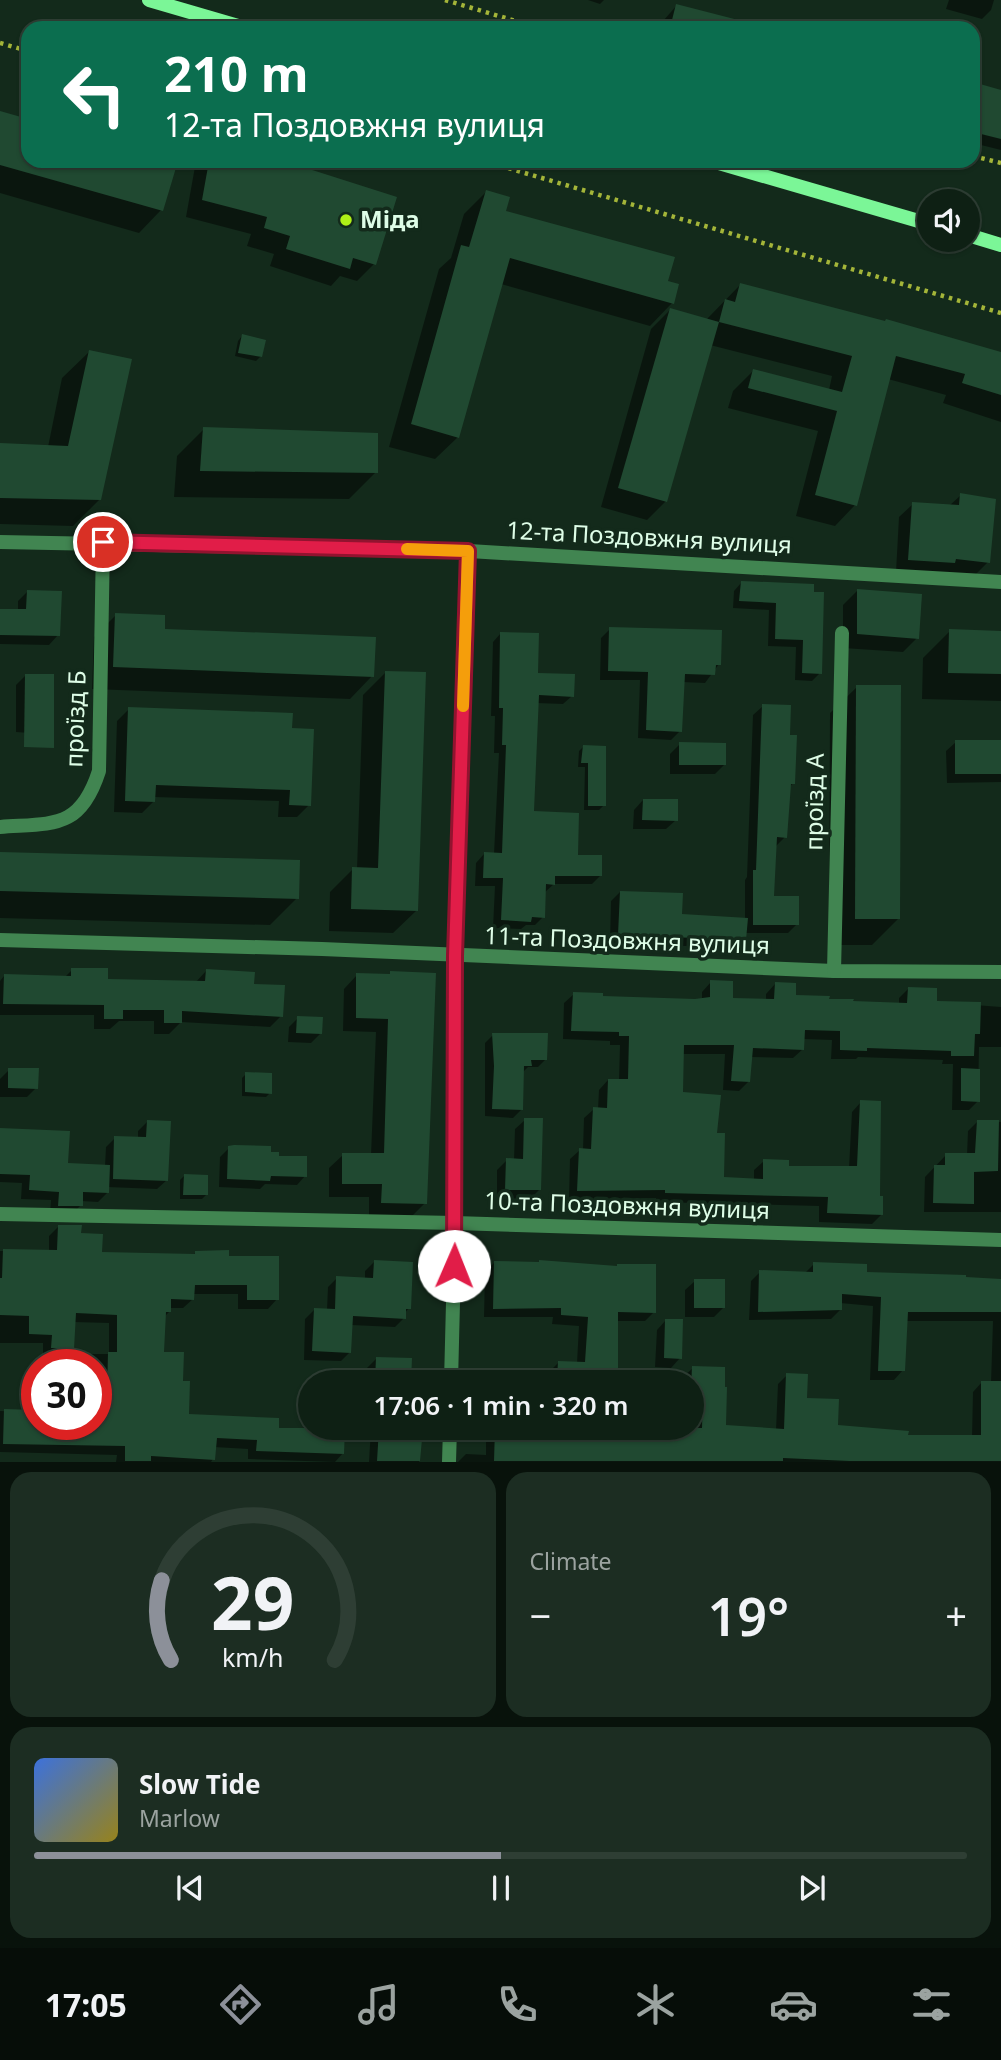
<!DOCTYPE html>
<html lang="en">
<head>
<meta charset="utf-8">
<style>
  :root { --surface:#0e2014; --page:#1c2d22; --text:#f1f3f6; --muted:#9ba3a0; --line:#2e3e34; --accent:#8c9099 }
  body { margin:0; font-family:"Noto Sans",sans-serif; background:var(--page); color:var(--text); height:100vh; display:flex; flex-direction:column; font-size:26px; white-space:nowrap }
  * { box-sizing:border-box; margin:0 }
  p { font-size:23px; color:var(--muted) }
  .icon { flex:none; width:38px; height:38px; fill:none; stroke:currentColor; stroke-width:2; stroke-linecap:round; stroke-linejoin:round }
  .map { position:relative; height:1462px; overflow:hidden }
  .panel { display:flex; flex-direction:column; gap:10px; padding:10px; background:#08120b; flex:1 }
  .panel>* { flex:none }
  .guide { position:absolute; left:21px; top:21px; width:959px; height:147px; border-radius:21px; box-shadow:0 2px 5px #0004,0 0 0 2px var(--line); background:#0b6e4f; color:#fff; overflow:hidden }
  .buttons { position:absolute; left:917px; top:189px; display:grid; gap:14px }
  .buttons a { display:grid; place-items:center; width:63px; height:63px; border-radius:50%; background:var(--surface); box-shadow:0 2px 5px #0004,0 0 0 2px var(--line); font-size:35px }
  .speed { position:absolute; left:21px; top:1349px; display:flex; gap:14px; font-size:35px; font-weight:700; text-align:center }
  .speed>* { display:grid; place-content:center; width:91px; height:91px; border-radius:50%; background:var(--surface); box-shadow:0 2px 5px #0004,0 0 0 2px var(--line); line-height:1 }
  .speed .limit { border:10px solid #d22; background:#fff; color:#111 }
  .pin { position:absolute; display:grid; place-items:center; width:60px; height:60px; color:#fff; margin:-30px; border:4px solid #fff; border-radius:50%; box-shadow:0 2px 7px #0007 }
  .me { position:absolute; width:77px; margin:-38px; rotate:1deg; stroke-linejoin:round; filter:drop-shadow(0 0 5px #0008) }
  .turn { display:flex; align-items:center; gap:24px; height:147px; padding:0 28px; font-size:32px }
  .turn .icon { width:91px; height:91px; stroke-width:2.5 }
  .turn b { display:block; font-size:49px; line-height:60px }
  .big { font-size:52px; font-weight:600; line-height:1.1 }
  .panel .tile { flex:1; display:flex; flex-direction:column; justify-content:center; gap:10px; min-width:0; padding:0 24px; border-radius:21px; background:var(--page) }
  .panel .dial { align-items:center; gap:0 }
  .dial svg { height:182px; overflow:visible; fill:none; stroke:var(--line); stroke-width:7; stroke-linecap:round; text-anchor:middle }
  .dial text { fill:var(--text); stroke:none }
  .song { display:flex; align-items:center; gap:21px }
  .cover { width:84px; height:84px; border-radius:10px; background:linear-gradient(135deg,hsl(220 70% 55%),hsl(50 70% 35%)) }
  .played { height:7px; border-radius:4px; background:linear-gradient(90deg,var(--accent) 50%,var(--line) 50%) }
  .keys { display:flex; justify-content:space-around; direction:ltr }
  .heat { display:flex; justify-content:space-between; align-items:center; font-size:38px; direction:ltr }
  .panel .tiles { flex:1; display:grid; gap:10px; grid-template-columns:1fr 1fr }
  .tile:last-child { grid-column:span 2 }
  .trip { position:absolute; left:298px; top:1370px; width:406px; height:70px; border-radius:35px; background:var(--surface); box-shadow:0 2px 5px #0004,0 0 0 2px var(--line); font-weight:600; line-height:70px; text-align:center }
  .tabs { display:flex; height:112px; justify-content:space-around; align-items:center; background:#060d08; color:var(--muted) }
  .tabs .icon { width:49px; height:49px }
  .tabs .selected { color:var(--accent) }
  .tabs b { font-size:32px; color:var(--text) }
  .map>svg:first-child { display:block }
</style>
</head>
<body>
<div class="map">
<svg width="1001" height="1462" viewBox="0 0 1001 1462">
  <rect width="100%" height="100%" fill="#132a1b"/>
  <g fill="#0007" fill-rule="evenodd">
    <polygon points="588,0 604,0 600,4"/>
    <polygon points="949,0 994,0 991,10 982,19 946,9"/>
    <polygon points="677,5 763,28 657,28"/>
    <polygon points="973,84 1001,91 1001,150 973,143"/>
    <polygon points="0,113 28,121 28,161 168,161 161,210 139,233 0,193"/>
    <polygon points="196,161 278,161 374,264 357,281 340,276 331,286 270,266 274,254 247,246 251,234 186,217"/>
    <polygon points="486,192 504,212 666,282 672,303 650,326 501,284 458,437 435,459 389,447 439,269 451,258 464,214"/>
    <polygon points="740,285 1001,353 1001,422 943,403 946,395 888,379 855,505 835,526 796,516 818,431 728,408 733,391 753,371 829,390 832,376 710,345 666,501 647,520 601,507 651,329 670,310 706,320"/>
    <polygon points="242,336 261,356 256,361 235,356 238,341"/>
    <polygon points="89,352 100,499 73,526 0,524 0,445 48,447 62,378"/>
    <polygon points="204,429 376,472 349,499 174,497 177,456"/>
    <polygon points="961,495 988,562 975,575 944,572 941,575 896,572 899,517 913,504 949,506"/>
    <polygon points="741,583 812,586 820,673 812,681 795,680 796,647 768,646 769,610 733,608 734,591"/>
    <polygon points="857,591 917,638 903,652 843,648 843,605"/>
    <polygon points="27,592 58,635 49,645 0,644 0,611 18,611 18,601"/>
    <polygon points="116,615 163,631 372,676 350,699 92,689 94,637"/>
    <polygon points="610,629 719,664 705,683 682,682 680,731 671,740 638,738 640,680 600,680 601,638"/>
    <polygon points="950,631 1001,633 1001,701 922,699 923,658"/>
    <polygon points="501,633 536,675 572,696 563,704 536,703 532,813 576,857 600,876 592,884 554,884 544,893 543,917 535,925 526,925 521,929 493,928 495,886 475,886 476,863 484,854 494,854 499,753 494,753 495,716 491,716 493,642"/>
    <polygon points="386,672 416,911 393,933 329,931 330,892 353,869 357,869 363,695"/>
    <polygon points="25,676 43,734 16,732 16,685"/>
    <polygon points="857,687 899,918 872,945 829,945 830,713"/>
    <polygon points="763,706 788,737 793,783 789,788 785,837 776,846 773,898 797,924 788,933 745,933 745,939 736,948 610,943 611,901 620,892 680,915 745,919 745,880 747,877 753,715"/>
    <polygon points="129,709 290,730 309,805 297,817 278,817 279,801 154,797 154,801 142,813 114,812 117,721"/>
    <polygon points="1001,741 1001,782 947,783 946,751 956,742"/>
    <polygon points="680,744 724,765 715,774 670,774 670,754"/>
    <polygon points="584,746 604,805 599,810 584,810 585,767 578,767 579,751"/>
    <polygon points="643,800 676,820 666,829 633,829 634,810"/>
    <polygon points="0,853 297,898 270,925 0,918"/>
    <polygon points="72,970 106,981 195,983 206,971 252,985 281,1016 270,1027 181,1022 169,1034 154,1034 154,1021 119,1021 110,1029 94,1029 94,1015 0,1015 0,981 4,976 64,978"/>
    <polygon points="357,975 388,976 425,1203 411,1217 369,1216 369,1197 329,1197 329,1168 343,1155 371,1155 376,1032 343,1031 344,989"/>
    <polygon points="711,982 731,1000 766,1001 766,994 775,984 794,997 899,1005 899,998 908,989 935,1002 1001,1007 1001,1047 979,1047 978,1101 969,1110 952,1110 953,1064 942,1064 943,1060 858,1057 856,1059 831,1059 832,1040 803,1039 803,1049 793,1058 750,1057 749,1081 739,1091 723,1090 725,1054 682,1054 681,1093 715,1135 722,1179 754,1180 754,1170 764,1161 787,1167 849,1168 852,1112 861,1102 881,1215 872,1224 819,1222 819,1206 656,1202 656,1198 569,1199 570,1159 580,1150 583,1150 584,1118 594,1109 598,1109 599,1090 608,1080 619,1081 620,1045 610,1045 610,1041 563,1039 564,1003 574,994 602,997 702,1000 702,992"/>
    <polygon points="298,1018 320,1034 311,1043 288,1042 289,1027"/>
    <polygon points="493,1035 546,1059 538,1067 528,1067 522,1073 521,1110 513,1118 485,1116 485,1043"/>
    <polygon points="9,1070 36,1088 27,1097 0,1097 0,1079"/>
    <polygon points="246,1074 270,1093 266,1097 242,1096 242,1078"/>
    <polygon points="525,1120 539,1190 530,1199 497,1198 497,1170 507,1160 514,1160 515,1129"/>
    <polygon points="978,1121 1001,1122 1001,1212 924,1212 925,1177 946,1155 967,1155 968,1131"/>
    <polygon points="147,1122 167,1180 157,1189 107,1187 107,1193 98,1202 81,1201 81,1205 72,1214 50,1214 51,1200 21,1199 22,1183 0,1182 0,1130 66,1165 105,1166 106,1147 115,1138 138,1139 138,1131"/>
    <polygon points="229,1148 269,1154 305,1176 297,1185 265,1184 260,1189 219,1187 220,1157"/>
    <polygon points="184,1176 206,1195 202,1199 180,1199 180,1180"/>
    <path d="M58,1227L80,1235L100,1254L193,1256L196,1252L227,1258L277,1299L268,1309H238V1294H193V1299L183,1308H169V1312L164,1317L162,1354L181,1383L188,1415L277,1430H301L310,1421V1428H343V1453L335,1462L248,1459V1449L214,1447L213,1459L211,1462H116L117,1455L0,1452V1411L37,1412V1424H96V1365H46L47,1357L43,1356V1343H0V1251H49V1236ZM73,1322L109,1323V1354H72Z"/>
    <polygon points="374,1262 409,1308 404,1314 404,1318 395,1327 351,1325 350,1352 341,1361 304,1360 305,1319 314,1310 327,1310 328,1287 337,1278 365,1279 365,1271"/>
    <polygon points="494,1263 654,1312 645,1321 616,1321 615,1382 549,1382 549,1372 558,1363 577,1363 579,1326 552,1324 553,1317 484,1317 485,1272"/>
    <polygon points="814,1264 865,1274 1001,1280 1001,1462 458,1462 466,1454 486,1455 486,1430 489,1428 691,1428 691,1382 683,1382 683,1377 693,1368 724,1427 776,1430 778,1384 787,1375 805,1399 836,1426 906,1437 972,1437 973,1392 982,1382 991,1383 993,1321 905,1321 903,1370 894,1380 870,1380 873,1306 840,1303 841,1309 831,1319 749,1320 751,1281 760,1272 804,1274"/>
    <polygon points="695,1281 723,1308 714,1317 685,1317 685,1290"/>
    <polygon points="666,1320 680,1358 671,1368 655,1367 657,1330"/>
    <polygon points="376,1359 410,1360 409,1382 366,1382 367,1368"/>
    <polygon points="371,1428 421,1428 419,1462 369,1462"/>
  </g>
  <g fill="#204931">
    <polygon points="676,4 746,22 745,28 670,28"/>
    <polygon points="973,82 1001,90 1001,139 973,132"/>
    <polygon points="0,111 28,119 28,161 178,161 163,211 0,165"/>
    <polygon points="209,161 284,161 397,197 376,265 353,258 350,269 286,249 290,236 264,228 267,217 202,200"/>
    <polygon points="486,190 510,197 506,211 675,257 668,281 679,284 674,304 510,258 459,438 411,424 461,245 469,247"/>
    <polygon points="740,283 885,321 886,319 1001,352 1001,395 962,383 965,374 896,356 857,506 815,495 837,411 748,388 753,369 842,392 852,356 719,322 725,299 735,302"/>
    <polygon points="670,308 719,322 667,502 618,488"/>
    <polygon points="242,334 266,340 262,357 238,353"/>
    <polygon points="89,350 132,359 101,500 0,498 0,443 68,446"/>
    <polygon points="203,427 378,433 378,473 200,471"/>
    <polygon points="960,493 996,499 990,563 956,559 955,563 908,560 912,502 959,505"/>
    <polygon points="741,581 814,584 814,592 824,592 822,674 802,673 803,640 775,639 776,603 739,601"/>
    <polygon points="857,589 922,594 919,639 857,634"/>
    <polygon points="27,590 62,591 60,636 0,635 0,609 26,609"/>
    <polygon points="115,613 165,615 165,629 376,637 374,677 113,667"/>
    <polygon points="609,627 722,630 721,665 716,665 715,675 685,674 682,732 646,730 648,672 608,671"/>
    <polygon points="949,629 1001,631 1001,674 948,673"/>
    <polygon points="500,632 539,633 538,673 575,674 574,697 539,695 534,811 579,813 578,855 602,855 602,876 555,876 555,885 546,884 545,918 532,917 531,922 501,920 503,878 483,878 484,852 502,853 506,745 502,745 503,708 499,708"/>
    <polygon points="385,671 426,672 418,911 351,909 352,867 378,868"/>
    <polygon points="25,674 54,674 54,748 24,747"/>
    <polygon points="856,685 901,685 900,919 855,919"/>
    <polygon points="762,704 791,705 790,735 797,735 795,784 791,784 787,838 777,837 774,896 799,896 799,925 753,925 753,870 756,870"/>
    <polygon points="128,707 293,713 292,728 314,729 311,806 289,805 290,790 156,785 155,802 125,801"/>
    <rect x="955" y="740" width="46" height="34"/>
    <polygon points="679,742 726,743 726,765 679,765"/>
    <polygon points="583,745 606,746 606,806 588,806 588,763 581,763"/>
    <polygon points="643,799 678,799 678,821 642,820"/>
    <polygon points="0,852 300,860 299,899 0,891"/>
    <polygon points="620,891 683,893 682,914 748,918 746,940 618,935"/>
    <polygon points="71,968 108,968 108,979 205,981 206,969 255,972 254,984 285,985 283,1017 182,1011 182,1023 164,1023 164,1010 123,1010 123,1019 104,1019 104,1005 3,1004 4,974 71,976"/>
    <polygon points="390,971 436,973 427,1204 381,1203 382,1184 342,1184 342,1153 384,1153 388,1019 356,1018 356,973 390,974"/>
    <polygon points="710,980 733,981 733,998 774,999 775,982 796,983 796,995 830,996 829,999 854,999 853,1001 907,1003 908,987 937,988 937,1001 981,1002 980,1034 975,1034 974,1056 951,1056 951,1051 867,1048 867,1051 840,1050 840,1031 805,1030 804,1050 753,1048 750,1082 731,1081 734,1045 684,1045 683,1092 721,1095 717,1133 725,1133 724,1177 763,1179 763,1159 789,1160 789,1166 857,1166 860,1100 881,1101 880,1196 883,1196 883,1215 827,1213 828,1197 665,1193 665,1190 577,1191 579,1148 591,1149 593,1107 607,1108 608,1079 628,1079 629,1036 619,1036 619,1032 571,1031 573,992 603,993 603,996 695,999 710,997"/>
    <polygon points="297,1016 323,1017 322,1034 296,1033"/>
    <polygon points="492,1033 548,1033 547,1060 531,1060 532,1066 524,1066 523,1110 492,1109 494,1066"/>
    <polygon points="8,1068 39,1068 38,1089 8,1088"/>
    <polygon points="961,1068 980,1069 980,1102 961,1101"/>
    <polygon points="245,1072 272,1073 272,1094 245,1092"/>
    <polygon points="524,1118 543,1118 541,1190 505,1190 506,1158 523,1159"/>
    <polygon points="147,1120 171,1121 168,1181 113,1179 114,1136 146,1137"/>
    <polygon points="977,1120 999,1120 998,1171 974,1172 974,1204 933,1203 934,1165 945,1165 945,1153 975,1153"/>
    <polygon points="0,1128 70,1131 68,1163 110,1165 109,1193 83,1192 83,1206 58,1206 59,1192 29,1190 30,1175 0,1174"/>
    <polygon points="234,1145 271,1146 271,1152 279,1152 279,1156 307,1156 307,1177 271,1176 270,1181 227,1179 228,1146"/>
    <polygon points="184,1174 208,1175 208,1195 183,1195"/>
    <polygon points="58,1225 82,1225 81,1233 103,1234 102,1252 195,1254 195,1251 229,1250 229,1256 279,1256 279,1300 247,1300 247,1285 195,1285 194,1300 171,1299 171,1312 166,1312 164,1352 184,1352 183,1381 190,1381 189,1414 279,1418 279,1428 345,1428 344,1454 256,1451 257,1440 217,1438 215,1460 151,1456 151,1461 125,1461 125,1446 3,1444 4,1409 35,1410 35,1424 96,1424 96,1396 107,1395 108,1352 117,1352 117,1315 76,1313 74,1349 51,1348 52,1335 29,1334 29,1316 0,1315 0,1278 2,1278 3,1249 57,1250"/>
    <polygon points="374,1260 413,1262 411,1309 406,1309 406,1319 353,1316 351,1353 312,1351 314,1308 335,1309 336,1276 373,1278"/>
    <polygon points="539,1260 617,1266 617,1264 656,1264 656,1313 618,1312 618,1382 557,1380 558,1361 585,1362 588,1317 561,1315 561,1308 493,1309 494,1261 539,1262"/>
    <polygon points="813,1262 867,1264 867,1272 966,1275 966,1277 1001,1279 1001,1312 908,1312 905,1371 878,1371 881,1297 842,1294 842,1310 758,1312 759,1270 813,1272"/>
    <rect x="694" y="1279" width="31" height="29"/>
    <polygon points="665,1319 683,1319 682,1359 664,1358"/>
    <polygon points="376,1357 412,1358 411,1382 375,1382"/>
    <polygon points="692,1366 725,1367 725,1387 727,1387 726,1425 784,1429 786,1373 808,1374 807,1398 839,1399 838,1425 909,1431 908,1435 981,1435 981,1381 1001,1381 1001,1461 849,1461 783,1458 783,1461 494,1461 495,1428 702,1428 703,1390 691,1390"/>
    <polygon points="379,1428 423,1428 420,1461 377,1461"/>
  </g>
  <g fill="none" stroke-linecap="round" stroke-linejoin="round">
    <g stroke="#a4b539" stroke-width="4.5" stroke-dasharray="3.5 5" stroke-linecap="butt">
      <polyline points="445,0 539,28"/>
      <polyline points="0,43 28,51"/>
      <polyline points="973,156 1001,163"/>
      <polyline points="484,161 1001,313"/>
    </g>
    <g stroke="#418551" stroke-width="14">
      <polyline points="0,542 469,551 1001,582"/>
      <path d="M0,827C53,823 80,830 99,771L103,542"/>
      <polyline points="0,940 322,949 834,971 1001,972"/>
      <polyline points="834,971 842,633"/>
      <polyline points="0,1214 455,1223 1001,1240"/>
      <polyline points="451,1382 455,1223 455,956 469,551"/>
      <polyline points="449,1462 450,1428"/>
    </g>
    <g stroke="#7bf697" stroke-width="14">
      <polyline points="149,0 245,28"/>
      <polyline points="712,161 929,224"/>
      <polyline points="968,235 1001,245"/>
    </g>
  </g>
  <g fill="none" stroke-linecap="round" stroke-linejoin="round">
    <defs>
      <polyline id="route" points="103,542 468,551 455,956 454,1266"/>
    </defs>
    <use href="#route" stroke="#92132f" stroke-width="18"/>
    <use href="#route" stroke="#e11d48" stroke-width="12"/>
    <polyline stroke="#f59e0b" stroke-width="12" points="407,549 468,551 463,706"/>
  </g>
  <circle fill="#aff017" stroke="#132a1b" stroke-width="2.5" cx="346" cy="220" r="7"/>
  <g text-anchor="middle" stroke-width="7" stroke-linejoin="round" paint-order="stroke">
    <g font-size="24" font-weight="bold" fill="#defde7" stroke="#132a1b" text-anchor="start">
      <text x="360" y="228">Міда</text>
    </g>
    <g font-size="24" fill="#defde7" stroke="#132a1b">
      <text transform="translate(649 538) rotate(3)" y="8">12-та Поздовжня вулиця</text>
      <text transform="translate(76 719) rotate(-88)" y="8">проїзд Б</text>
      <text transform="translate(815 802) rotate(-89)" y="8">проїзд А</text>
      <text transform="translate(627 941) rotate(2)" y="8">11-та Поздовжня вулиця</text>
      <text transform="translate(627 1206) rotate(2)" y="8">10-та Поздовжня вулиця</text>
    </g>
  </g>
</svg>
<div class="buttons">
<a><svg class="icon" aria-label="sound" viewBox="0 0 24 24"><path d="M4 9h4l5-4v14l-5-4H4zM17 9q2 3 0 6"/></svg></a>
</div>
<div class="speed"><div class="limit">30</div></div>
<div class="pin" style="left:103px;top:542px;background:#d93025"><svg class="icon" aria-label="arrive" viewBox="0 0 24 24"><path d="M6 21V4h12l-3 4 3 4H6"/></svg></div>
<svg class="me" style="left:454px;top:1266px" viewBox="-20 -20 40 40"><circle r="19" fill="#fff"/><path d="M0-13L10 11 0 6-10 11z" fill="#e11d48"/></svg>
<div class="trip">17:06 · 1 min · 320 m</div>
<div class="guide">
<div class="turn"><svg class="icon" aria-label="left" viewBox="0 0 24 24"><path d="M17 20v-9H6M10 6l-5 5 5 5"/></svg><div><b>210 m</b>12-та Поздовжня вулиця</div></div>
</div>
</div>
<section class="panel">
<div class="tiles">
<div class="tile dial"><svg viewBox="0 0 100 80">
<path d="M14 69A42 42 0 1 1 86 69"/>
<path d="M14 69A42 42 0 0 1 10 34" stroke="#8c9099"/>
<text x="50" y="56" font-size="32" font-weight="700">29</text>
<text x="50" y="72" font-size="11">km/h</text>
</svg></div>
<div class="tile"><p>Climate</p>
<div class="heat"><a>−</a><b class="big">19°</b><a>+</a></div>
</div>
<div class="tile">
<div class="song"><i class="cover"></i><div><b>Slow Tide</b><p>Marlow</p></div></div>
<div class="played"></div>
<div class="keys"><svg class="icon" aria-label="previous" viewBox="0 0 24 24"><path d="M18 5L8 12l10 7zM5 5v14"/></svg><svg class="icon" aria-label="pause" viewBox="0 0 24 24"><path d="M8 5v14M16 5v14"/></svg><svg class="icon" aria-label="next" viewBox="0 0 24 24"><path d="M6 5l10 7-10 7zM19 5v14"/></svg></div>
</div>
</div>
</section>
<nav class="tabs">
<b>17:05</b>
<svg class="icon selected" aria-label="directions" viewBox="0 0 24 24"><path d="M12 3l9 9-9 9-9-9zM9 14v-3h6M13 9l2 2-2 2"/></svg>
<svg class="icon" aria-label="music" viewBox="0 0 24 24"><path d="M9 18V5l10-2v13"/><circle cx="6" cy="18" r="3"/><circle cx="16" cy="16" r="3"/></svg>
<svg class="icon" aria-label="phone" viewBox="0 0 24 24"><path d="M5 4h4l2 5-3 2q2 4 5 5l2-3 5 2v4C11 20 4 13 5 4z"/></svg>
<svg class="icon" aria-label="climate" viewBox="0 0 24 24"><path d="M12 3v18M4 7l16 10M4 17L20 7"/></svg>
<svg class="icon" aria-label="car" viewBox="0 0 24 24"><path d="M5 17H2v-5l4-1 3-4h7l3 4 3 1v5h-3M9 17h6M6 11h13"/><circle cx="7" cy="17" r="2"/><circle cx="17" cy="17" r="2"/></svg>
<svg class="icon" aria-label="filters" viewBox="0 0 24 24"><path d="M4 7h16M4 17h16"/><circle cx="9" cy="7" r="2"/><circle cx="15" cy="17" r="2"/></svg>
</nav>
</body>
</html>
